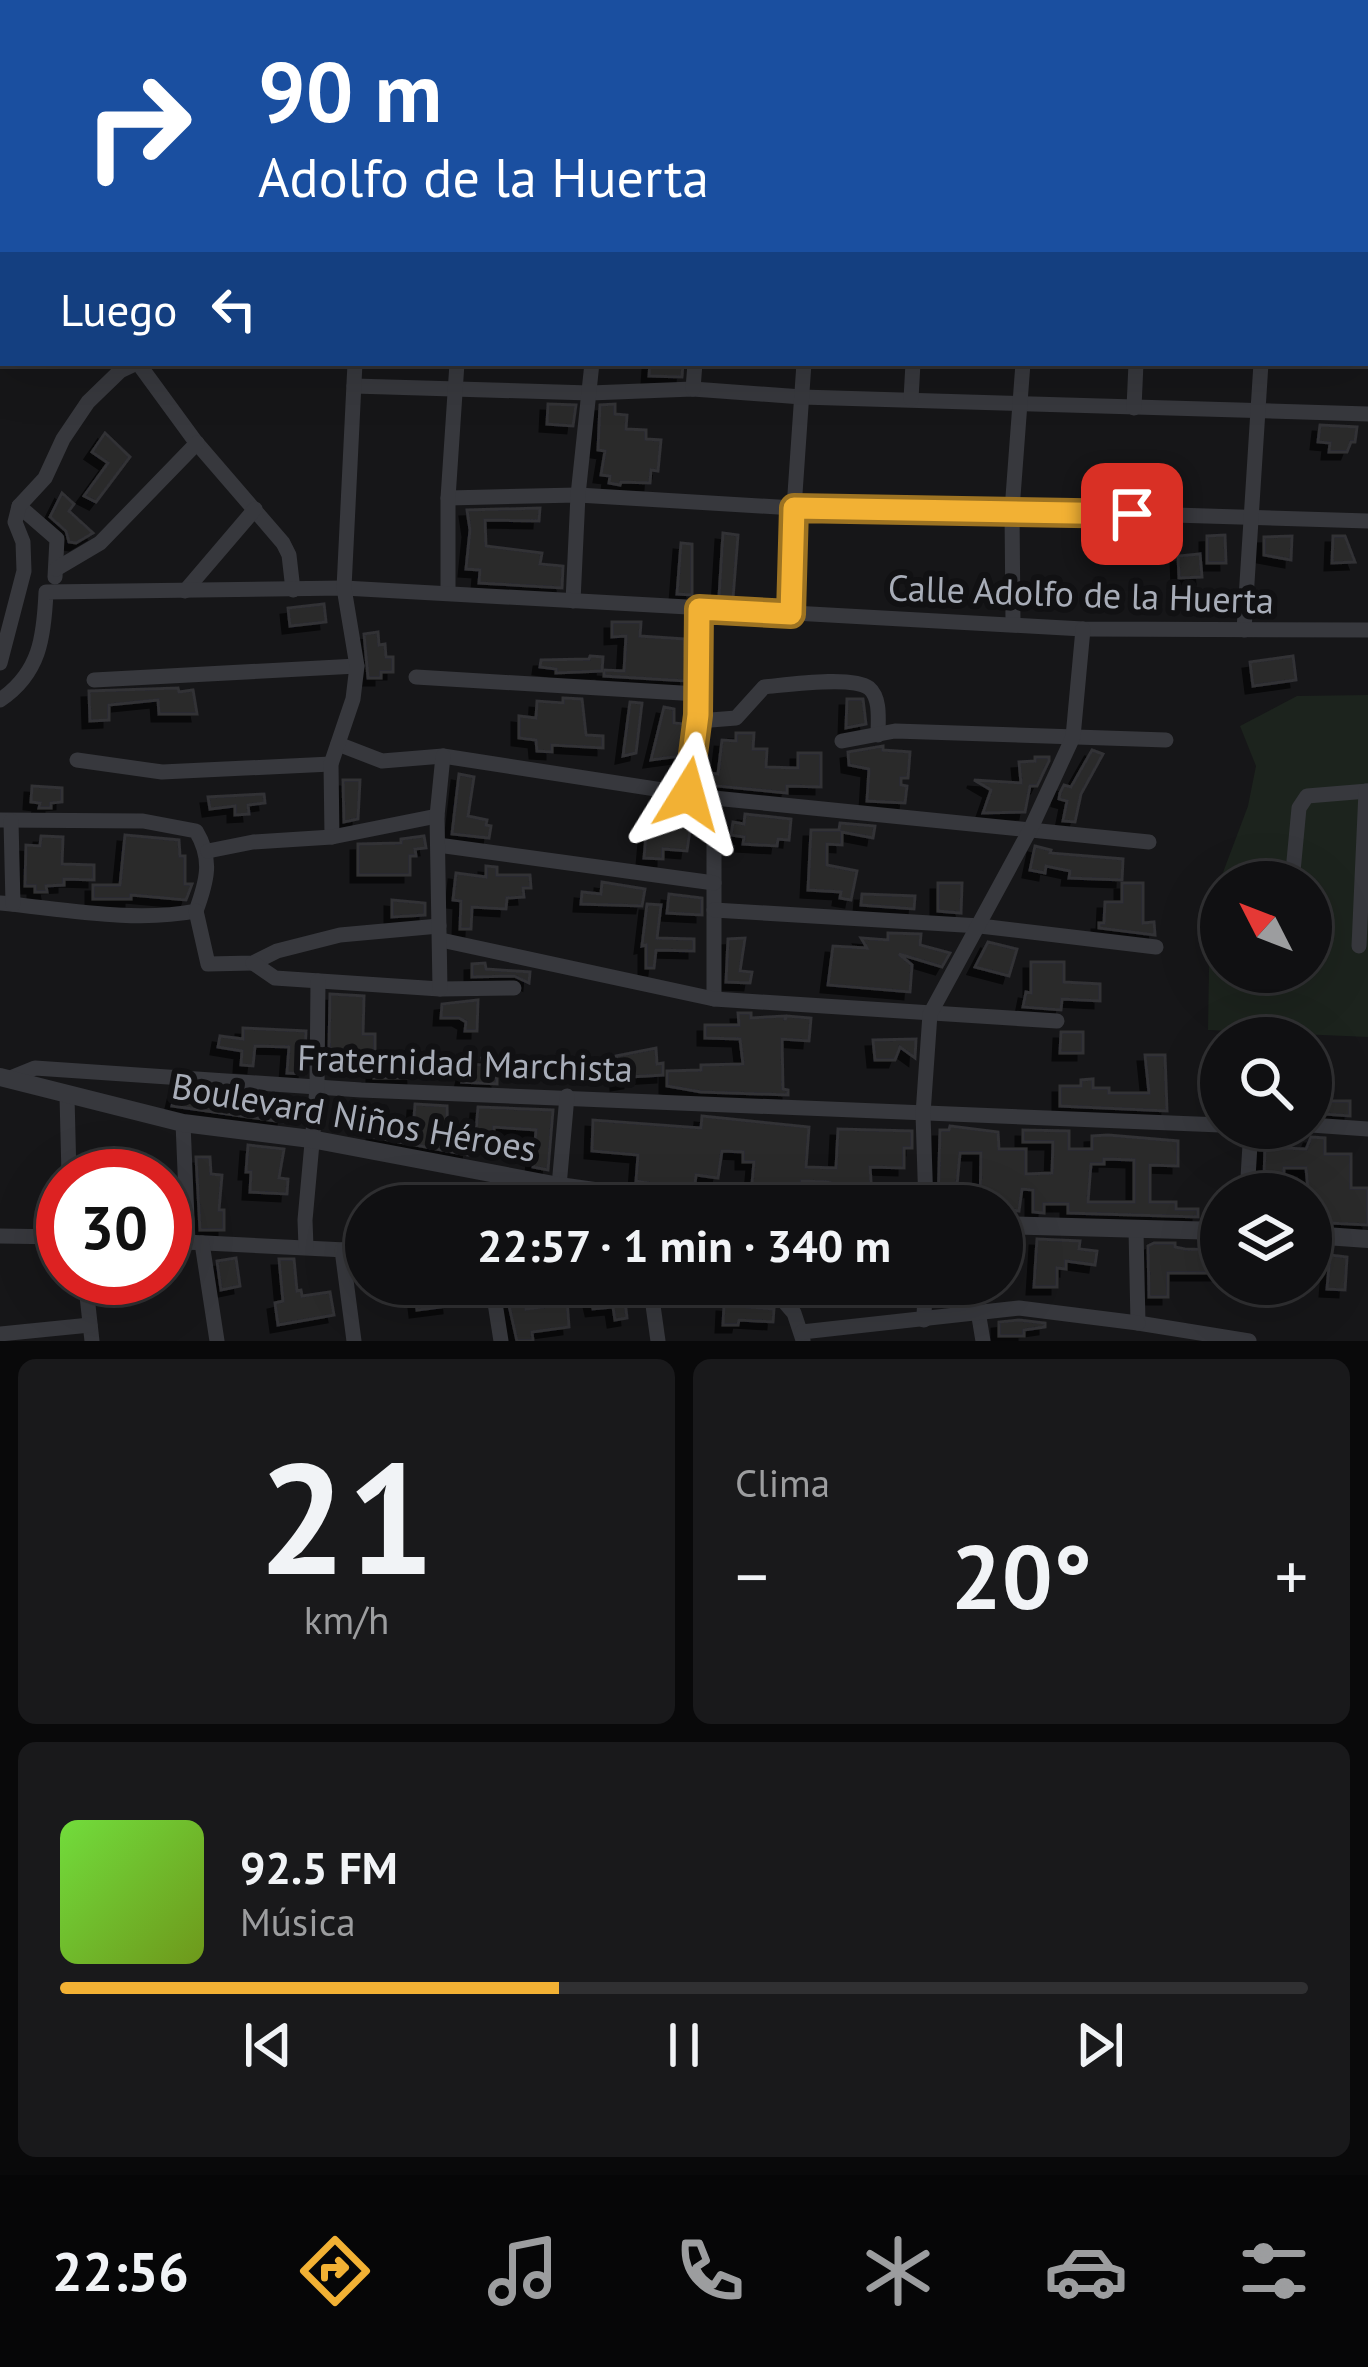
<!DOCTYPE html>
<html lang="es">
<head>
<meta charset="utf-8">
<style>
  :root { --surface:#101012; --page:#19191b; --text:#f1f3f6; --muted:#9c9d9f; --line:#303032; --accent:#f2b134 }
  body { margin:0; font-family:"PT Sans",sans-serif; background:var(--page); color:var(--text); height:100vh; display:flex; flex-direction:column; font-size:45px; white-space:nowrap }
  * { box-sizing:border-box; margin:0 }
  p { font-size:39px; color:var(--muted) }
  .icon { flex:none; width:66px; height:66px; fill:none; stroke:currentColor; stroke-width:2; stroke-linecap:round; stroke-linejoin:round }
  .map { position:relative; height:1341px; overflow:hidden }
  .drawer { display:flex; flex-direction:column; gap:18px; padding:18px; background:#09090a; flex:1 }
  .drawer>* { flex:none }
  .banner { position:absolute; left:0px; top:0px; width:1368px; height:366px; box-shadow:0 12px 48px #0002,0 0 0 3px var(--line); background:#1a4fa0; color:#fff; overflow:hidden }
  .needle { width:78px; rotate:312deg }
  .controls { position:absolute; left:1200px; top:861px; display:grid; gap:24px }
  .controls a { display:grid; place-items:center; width:132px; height:132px; border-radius:50%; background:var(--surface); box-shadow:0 12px 48px #0002,0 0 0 3px var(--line); font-size:60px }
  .speed { position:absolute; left:36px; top:1149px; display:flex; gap:24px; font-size:60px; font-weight:700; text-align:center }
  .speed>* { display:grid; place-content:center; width:156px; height:156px; border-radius:50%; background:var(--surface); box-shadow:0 12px 48px #0002,0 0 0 3px var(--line); line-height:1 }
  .speed .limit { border:18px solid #d22; background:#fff; color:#111 }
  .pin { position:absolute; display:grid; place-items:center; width:102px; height:102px; color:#fff; margin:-51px; border-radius:24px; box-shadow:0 6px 18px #0006 }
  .me { position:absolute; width:132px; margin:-66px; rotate:8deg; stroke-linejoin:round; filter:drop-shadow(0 0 9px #0008) }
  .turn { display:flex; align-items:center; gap:42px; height:252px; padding:0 60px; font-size:54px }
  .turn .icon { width:156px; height:156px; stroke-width:2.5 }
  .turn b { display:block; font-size:84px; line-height:102px }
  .then { display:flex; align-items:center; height:114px; padding:0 60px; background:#0003; gap:24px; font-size:45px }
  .big { font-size:90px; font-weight:800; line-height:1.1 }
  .drawer .widget { flex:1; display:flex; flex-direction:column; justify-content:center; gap:18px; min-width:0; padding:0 42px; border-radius:18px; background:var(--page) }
  .drawer .dial { align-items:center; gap:0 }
  .dial b { font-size:156px; line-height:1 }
  .song { display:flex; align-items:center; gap:36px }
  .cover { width:144px; height:144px; border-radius:18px; background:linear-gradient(135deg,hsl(100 70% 55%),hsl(80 70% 35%)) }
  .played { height:12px; border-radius:6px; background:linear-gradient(90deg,var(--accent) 40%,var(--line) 40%) }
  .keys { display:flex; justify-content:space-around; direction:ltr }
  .heat { display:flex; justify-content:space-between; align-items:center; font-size:66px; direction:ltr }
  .drawer .tiles { flex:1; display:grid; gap:18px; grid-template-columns:1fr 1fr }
  .widget:last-child { grid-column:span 2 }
  .trip { position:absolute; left:345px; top:1185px; width:678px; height:120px; border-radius:60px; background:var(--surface); box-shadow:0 12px 48px #0002,0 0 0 3px var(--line); font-weight:800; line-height:120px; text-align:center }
  .tab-bar { display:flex; height:192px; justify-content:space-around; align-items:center; background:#060607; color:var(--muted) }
  .tab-bar .icon { width:84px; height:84px }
  .tab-bar .selected { color:var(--accent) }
  .tab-bar b { font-size:54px; color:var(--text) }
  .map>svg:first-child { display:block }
</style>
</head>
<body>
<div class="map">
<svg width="1368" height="1341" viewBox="0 0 1368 1341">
  <defs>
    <filter id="shadow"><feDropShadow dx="-7" dy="7" stdDeviation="0" flood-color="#0009"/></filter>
  </defs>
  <rect width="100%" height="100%" fill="#161618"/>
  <path fill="#1c231d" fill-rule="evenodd" d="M1368,695V1037L1208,1030L1210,907L1248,806L1256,766L1240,726L1297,696ZM1221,882H1311V972H1221Z"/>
  <g fill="#29292c" stroke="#303034" stroke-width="3" fill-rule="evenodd" filter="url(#shadow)">
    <polygon points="650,363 683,363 682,377 649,376"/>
    <polygon points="548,404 576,405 573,426 547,424"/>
    <polygon points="615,404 615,414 627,415 626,429 646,430 646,439 661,440 658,471 651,470 650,483 621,482 620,485 609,483 610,476 601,475 605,451 598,450 600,405"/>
    <polygon points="1320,425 1357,427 1355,442 1351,442 1347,452 1329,452 1330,443 1318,442"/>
    <polygon points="105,433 130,457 96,502 84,496 108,463 92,452"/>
    <polygon points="62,493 74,504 69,511 93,533 76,543 69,542 66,531 50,517"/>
    <polygon points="540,508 539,521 485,520 486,546 542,553 540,564 563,566 562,588 479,583 480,570 466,569 470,530 467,510"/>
    <polygon points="723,533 738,535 733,598 719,597"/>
    <polygon points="1225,535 1226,563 1207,563 1207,536"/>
    <polygon points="1292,536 1291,560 1264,555 1264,537"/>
    <polygon points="1333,536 1345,536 1355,562 1332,563"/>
    <polygon points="681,543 692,544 692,595 677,594"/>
    <polygon points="1200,554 1202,577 1179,578 1178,556"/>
    <polygon points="324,604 326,622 290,626 288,608"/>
    <polygon points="612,622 641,622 640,636 684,639 686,681 604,676 604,670 624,671 626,636 612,637"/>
    <polygon points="378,632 379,645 385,644 386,657 393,657 393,672 381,672 381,678 368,678 364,634"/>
    <polygon points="590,656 603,657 602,671 556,673 556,669 540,667 541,660 589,659"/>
    <polygon points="1293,656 1296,680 1253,686 1250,662"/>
    <polygon points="178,688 179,692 193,690 197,714 159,714 158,700 109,705 109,720 90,721 89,691"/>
    <polygon points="563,698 582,699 586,735 603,736 603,748 552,745 552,752 537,751 536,740 519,738 519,716 536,718 537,701 563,703"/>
    <polygon points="847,699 863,699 866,724 846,728"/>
    <polygon points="630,702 642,703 636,753 623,756"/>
    <polygon points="664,707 674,709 674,723 685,724 681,756 651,760"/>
    <polygon points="736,733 754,733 753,749 767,749 766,767 798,768 798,753 821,753 821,787 787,786 787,793 707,785 709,773 718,774 722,740 736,741"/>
    <polygon points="883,746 883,750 910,752 908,778 901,778 901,785 907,786 905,803 867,801 869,769 849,765 848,752"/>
    <polygon points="1092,750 1103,754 1081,794 1075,822 1063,821 1067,801 1059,799 1060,793 1064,785 1071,787"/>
    <polygon points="1035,757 1049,757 1049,761 1037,786 1030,786 1025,812 983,813 991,790 974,780 1021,783 1019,762 1035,761"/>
    <polygon points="459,774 474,777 468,816 487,820 486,825 491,826 489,838 452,834"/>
    <polygon points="343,780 360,780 358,819 344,822"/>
    <polygon points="32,786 62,788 62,802 51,803 51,808 39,808 40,803 31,802"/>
    <polygon points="264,794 265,803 248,805 249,814 235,815 235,806 210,809 208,797"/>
    <polygon points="648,813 692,816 687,851 663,849 663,859 644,858"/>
    <polygon points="745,814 791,819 789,840 778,839 777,846 743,844 744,837 731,835 733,822 744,824"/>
    <polygon points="840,823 875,826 873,838 842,832 842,845 827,844 827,865 857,871 851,900 840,898 841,892 808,890 811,830 839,830"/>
    <polygon points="125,835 179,840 180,856 185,856 185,884 192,884 186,900 131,895 131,899 93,899 93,885 120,885"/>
    <polygon points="41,836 63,837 62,864 94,865 94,880 64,879 64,885 46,886 47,892 35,892 35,886 25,886 26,845 40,846"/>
    <polygon points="424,836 426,848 415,849 416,856 410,856 410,875 358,875 358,844 401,843 401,839"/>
    <polygon points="1035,846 1051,850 1050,853 1123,859 1122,880 1069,878 1070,871 1046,866 1045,873 1030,870"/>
    <polygon points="486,866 497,867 497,875 530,875 531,888 523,888 524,897 507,898 506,909 472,907 471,929 460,929 461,901 453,900 456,873 486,877"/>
    <polygon points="602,882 645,889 642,906 581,904 582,892 601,894"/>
    <polygon points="938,883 962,883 961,913 938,911"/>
    <polygon points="1122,883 1143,883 1143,923 1154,922 1155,935 1099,928 1099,923 1104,923 1105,902 1122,902"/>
    <polygon points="669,894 702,898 702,915 667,913"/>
    <polygon points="862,894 915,896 914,909 861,905"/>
    <polygon points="392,900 425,903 425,915 392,917"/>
    <polygon points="647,904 661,905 657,938 694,939 694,951 656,950 654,968 646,968 646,945 642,946"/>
    <polygon points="888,933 921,934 920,945 950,953 942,967 899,954 912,965 910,992 828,985 833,946 867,948 861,938 888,940"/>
    <polygon points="745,938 740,971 752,972 750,983 726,982 728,939"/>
    <polygon points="988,942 1017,949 1009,976 975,967"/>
    <polygon points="1031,962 1064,962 1064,982 1100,984 1100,1001 1062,999 1061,1010 1023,1007 1026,992 1031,993"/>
    <polygon points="485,963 486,969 530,972 529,983 514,976 472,977 472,964"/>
    <polygon points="330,994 364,996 363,1034 375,1034 375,1053 329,1049"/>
    <polygon points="478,1000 477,1031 465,1031 466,1022 459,1018 441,1018 442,1004"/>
    <polygon points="738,1013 751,1013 751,1018 785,1016 785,1020 787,1016 811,1018 809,1041 782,1039 783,1089 788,1090 788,1095 701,1092 667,1086 667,1071 701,1070 701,1065 743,1064 740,1039 705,1038 705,1025 739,1025"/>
    <polygon points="243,1028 306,1031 304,1074 287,1073 289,1047 255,1046 253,1066 241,1065 242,1051 218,1047 220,1036 243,1039"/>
    <polygon points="1061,1032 1083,1032 1083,1053 1060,1053"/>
    <polygon points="916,1039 915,1058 900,1047 895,1060 875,1060 873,1040"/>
    <polygon points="656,1048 657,1064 663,1063 663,1075 630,1077 630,1081 618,1083 616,1056"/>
    <polygon points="1145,1055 1165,1055 1167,1111 1060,1106 1060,1086 1081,1086 1081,1080 1093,1079 1093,1088 1109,1088 1109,1093 1149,1093"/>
    <polygon points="494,1056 495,1063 501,1063 502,1075 482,1077 497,1078 497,1084 462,1082 466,1064 483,1065 482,1058"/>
    <polygon points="374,1062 412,1062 413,1078 374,1078"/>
    <polygon points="191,1091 284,1097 283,1122 172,1106 175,1093 190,1096"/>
    <polygon points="1311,1094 1327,1094 1327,1101 1350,1101 1350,1116 1311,1113"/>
    <polygon points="415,1104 447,1106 448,1143 469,1143 468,1155 373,1137 374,1133 389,1135 389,1131 413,1133"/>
    <polygon points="478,1107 553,1110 548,1170 533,1167 536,1130 494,1127 494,1133 476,1132"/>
    <polygon points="702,1116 809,1127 806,1167 836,1168 838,1129 912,1131 912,1148 904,1148 904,1168 870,1167 872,1195 900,1198 899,1206 858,1206 858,1199 832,1197 833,1184 828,1182 802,1181 802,1194 768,1190 767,1197 751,1195 754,1162 743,1162 743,1152 722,1151 718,1178 696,1175 694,1192 636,1181 638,1155 592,1151 593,1120 701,1128"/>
    <path d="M950,1126L998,1132L999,1149H1026V1174L1052,1173L1053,1142H1023V1130L1069,1131V1149H1092V1136L1108,1135L1178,1141V1166L1150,1165V1202H1176V1209H1198V1217L1068,1213V1204H1044V1213L1033,1212V1190L1022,1189L1019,1211L980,1206L981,1153H960L956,1196H951V1206H938L940,1130H949ZM1104,1159L1134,1160V1202H1088L1091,1164H1104Z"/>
    <polygon points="1311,1137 1325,1138 1325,1154 1351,1154 1351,1188 1368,1188 1368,1225 1311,1222 1306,1168 1284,1168 1283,1194 1268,1194 1268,1181 1264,1181 1265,1143 1282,1143 1282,1148 1306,1149"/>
    <polygon points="248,1145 284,1149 279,1178 288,1179 287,1194 250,1192 251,1172 246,1172"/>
    <polygon points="196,1157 210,1157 211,1174 222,1175 219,1210 224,1210 224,1230 200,1230"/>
    <polygon points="1037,1239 1080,1241 1079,1249 1097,1251 1095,1265 1066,1261 1066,1269 1057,1268 1057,1287 1034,1287"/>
    <polygon points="1154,1243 1175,1243 1175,1247 1185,1249 1221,1250 1221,1273 1168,1273 1168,1297 1149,1297 1148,1246"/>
    <polygon points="1330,1255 1347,1257 1345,1290 1327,1289"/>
    <polygon points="236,1258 240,1286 221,1290 217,1261"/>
    <polygon points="279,1259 294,1259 297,1291 301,1290 302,1296 330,1292 334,1315 278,1325 275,1303 283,1301"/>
    <polygon points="414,1284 447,1284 449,1306 417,1310"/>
    <polygon points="547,1284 621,1284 622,1291 610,1293 624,1292 627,1318 615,1320 613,1307 593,1309 590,1296 567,1299 569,1327 532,1332 533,1341 517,1341 505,1288 523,1286 526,1309 549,1306"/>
    <polygon points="724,1305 774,1309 773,1322 739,1320 738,1325 723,1325"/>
    <polygon points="1019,1320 1045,1323 1045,1327 1024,1330 1024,1336 999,1336 999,1322"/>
  </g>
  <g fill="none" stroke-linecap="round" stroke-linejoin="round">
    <g stroke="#37383d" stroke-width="15">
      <polyline points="230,0 267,3"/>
      <polyline points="171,3 171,0"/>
      <polyline points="470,3 470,0"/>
      <polyline points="612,3 613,0"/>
      <polyline points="721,3 722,0"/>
      <polyline points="826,3 826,0"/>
      <polyline points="940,3 940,0"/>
      <polyline points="1047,3 1047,0"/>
      <polyline points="1160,3 1160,0"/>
      <polyline points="1229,3 1230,0"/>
      <polyline points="1285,3 1285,0"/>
      <polyline points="1365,180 1368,180"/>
      <polyline points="0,295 3,294"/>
      <polyline points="138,363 195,441 283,543 289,555 293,590"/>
      <polyline points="354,386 590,393 693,389 802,397 1368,414"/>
      <polyline points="693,389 695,363"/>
      <polyline points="911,399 913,363"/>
      <polyline points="1134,408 1136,363"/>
      <polyline points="448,498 578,495 794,508 1012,510 1368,521"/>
      <polyline points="19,506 57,539 55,577"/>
      <polyline points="56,569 100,543 197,443"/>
      <polyline points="185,591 255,509"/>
      <polyline points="448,591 448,498 457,363"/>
      <polyline points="573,601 578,495 592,363"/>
      <polyline points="791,614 794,508 804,363"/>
      <polyline points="1013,623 1012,510 1023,363"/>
      <polyline points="1244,630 1261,363"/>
      <polyline points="0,663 24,571 23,542 15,522 19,506 45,478 63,439 88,402 120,371 137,363"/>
      <polyline points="416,677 698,694"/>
      <polyline points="94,680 357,666"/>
      <path d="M0,700C40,673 44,637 46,592L344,588L1083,629L1368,630"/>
      <path d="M698,721L736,718L764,687C786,685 852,675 869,688C881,698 878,721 878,735"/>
      <polyline points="842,741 895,731 1166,740"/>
      <polyline points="338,744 382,761 443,756 714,798 1149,842"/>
      <polyline points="77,760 162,772 331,764"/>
      <polyline points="688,794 698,714 699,609"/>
      <polyline points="714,798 714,999"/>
      <path d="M0,820L143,821L196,831C213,859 207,881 196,911C134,923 63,909 0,903"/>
      <polyline points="11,821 13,904"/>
      <polyline points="332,837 331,764 353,699 357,666 344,588 355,363"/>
      <polyline points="438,845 714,883"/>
      <polyline points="208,851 253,842 332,837 437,816"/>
      <polyline points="1292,882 1299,808 1307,796 1368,791"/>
      <polyline points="714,910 980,926 1156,947"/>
      <polyline points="196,911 208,964 253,963 277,951 340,935 439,926"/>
      <polyline points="441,940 714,999 1057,1021"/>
      <polyline points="1359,946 1366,791"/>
      <polyline points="253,963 275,978 440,989 514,988"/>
      <polyline points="440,989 437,816 443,756"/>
      <polyline points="8,1079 35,1068 361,1090 1221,1125"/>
      <polyline points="67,1096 69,1176"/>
      <polyline points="183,1123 188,1242"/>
      <polyline points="1311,1125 1368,1129"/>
      <polyline points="559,1186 567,1096"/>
      <polyline points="1247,1194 1251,1128"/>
      <polyline points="926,1206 923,1114 930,1014 1031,828 1073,737 1083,629"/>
      <polyline points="1136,1230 1138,1323 1249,1341"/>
      <polyline points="0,1236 63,1237"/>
      <polyline points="165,1241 366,1251"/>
      <polyline points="202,1243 217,1341"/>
      <polyline points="306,1247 305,1220 317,1088 318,981"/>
      <polyline points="342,1250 354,1341"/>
      <polyline points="85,1278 92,1341"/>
      <polyline points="492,1284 501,1341"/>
      <polyline points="650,1284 658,1341"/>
      <polyline points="678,1284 781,1298 794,1313 803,1340"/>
      <polyline points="978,1311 983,1341"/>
      <polyline points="924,1320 925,1284"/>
      <polyline points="802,1332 1019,1308 1138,1323"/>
      <polyline points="0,1334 90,1325"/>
    </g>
    <g stroke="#37383d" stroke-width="18">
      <polyline points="0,1077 183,1123 311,1139 559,1186 700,1206"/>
      <polyline points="1002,1225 1221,1231"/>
      <polyline points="1311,1235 1368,1239"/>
    </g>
  </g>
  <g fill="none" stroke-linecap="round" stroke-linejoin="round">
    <defs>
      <polyline id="route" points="688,794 698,715 699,609 791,614 794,508 1132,514"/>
    </defs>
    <use href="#route" stroke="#9d7322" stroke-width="30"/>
    <use href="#route" stroke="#f2b134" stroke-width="21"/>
  </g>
  <g text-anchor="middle" stroke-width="12" stroke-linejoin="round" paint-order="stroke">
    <g font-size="36" fill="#a8adb8" stroke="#111113">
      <text transform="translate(1081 594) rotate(2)" y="13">Calle Adolfo de la Huerta</text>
      <text transform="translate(465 1063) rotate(2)" y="13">Fraternidad Marchista</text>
      <text transform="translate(354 1117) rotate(10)" y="13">Boulevard Niños Héroes</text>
    </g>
  </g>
</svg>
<div class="controls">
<a><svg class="needle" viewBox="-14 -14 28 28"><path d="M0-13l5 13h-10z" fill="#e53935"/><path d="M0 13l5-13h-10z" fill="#9c9d9f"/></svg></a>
<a><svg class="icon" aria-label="search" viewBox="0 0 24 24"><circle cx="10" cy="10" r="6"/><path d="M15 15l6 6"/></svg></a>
<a><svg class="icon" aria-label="layers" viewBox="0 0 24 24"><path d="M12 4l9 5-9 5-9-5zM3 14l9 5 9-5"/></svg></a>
</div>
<div class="speed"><div class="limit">30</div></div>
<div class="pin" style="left:1132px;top:514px;background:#d93025"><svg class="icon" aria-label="arrive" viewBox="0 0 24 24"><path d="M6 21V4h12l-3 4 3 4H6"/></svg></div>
<svg class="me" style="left:688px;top:794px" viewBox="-20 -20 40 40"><path d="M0-17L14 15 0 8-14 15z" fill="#f2b134" stroke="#fff" stroke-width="4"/></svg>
<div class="trip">22:57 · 1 min · 340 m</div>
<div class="banner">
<div class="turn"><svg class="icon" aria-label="right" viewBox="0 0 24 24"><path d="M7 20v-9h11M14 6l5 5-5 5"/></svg><div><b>90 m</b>Adolfo de la Huerta</div></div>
<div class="then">Luego<svg class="icon" aria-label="left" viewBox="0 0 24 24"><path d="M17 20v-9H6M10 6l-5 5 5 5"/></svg></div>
</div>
</div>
<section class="drawer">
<div class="tiles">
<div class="widget dial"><b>21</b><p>km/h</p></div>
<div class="widget"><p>Clima</p>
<div class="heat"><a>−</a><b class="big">20°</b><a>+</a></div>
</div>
<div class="widget">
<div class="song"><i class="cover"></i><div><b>92.5 FM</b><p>Música</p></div></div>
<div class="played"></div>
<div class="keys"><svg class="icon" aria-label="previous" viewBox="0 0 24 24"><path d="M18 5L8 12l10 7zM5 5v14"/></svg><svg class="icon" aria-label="pause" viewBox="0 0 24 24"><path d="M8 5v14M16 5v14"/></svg><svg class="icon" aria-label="next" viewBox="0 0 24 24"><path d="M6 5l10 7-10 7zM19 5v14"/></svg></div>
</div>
</div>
</section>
<nav class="tab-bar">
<b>22:56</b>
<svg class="icon selected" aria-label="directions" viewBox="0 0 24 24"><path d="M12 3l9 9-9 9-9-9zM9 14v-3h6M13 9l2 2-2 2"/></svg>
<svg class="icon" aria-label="music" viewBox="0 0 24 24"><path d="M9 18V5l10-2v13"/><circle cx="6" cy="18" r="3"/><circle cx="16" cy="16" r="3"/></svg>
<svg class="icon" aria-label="phone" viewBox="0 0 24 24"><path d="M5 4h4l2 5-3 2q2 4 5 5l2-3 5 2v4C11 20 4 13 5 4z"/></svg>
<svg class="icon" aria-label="climate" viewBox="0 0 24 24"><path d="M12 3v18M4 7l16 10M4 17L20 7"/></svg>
<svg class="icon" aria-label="car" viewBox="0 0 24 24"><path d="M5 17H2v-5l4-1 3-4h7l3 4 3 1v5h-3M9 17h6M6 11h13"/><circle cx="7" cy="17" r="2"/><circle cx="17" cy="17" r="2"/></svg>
<svg class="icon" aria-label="filters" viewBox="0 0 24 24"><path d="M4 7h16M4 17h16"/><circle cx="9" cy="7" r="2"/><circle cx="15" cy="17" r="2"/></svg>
</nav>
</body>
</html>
